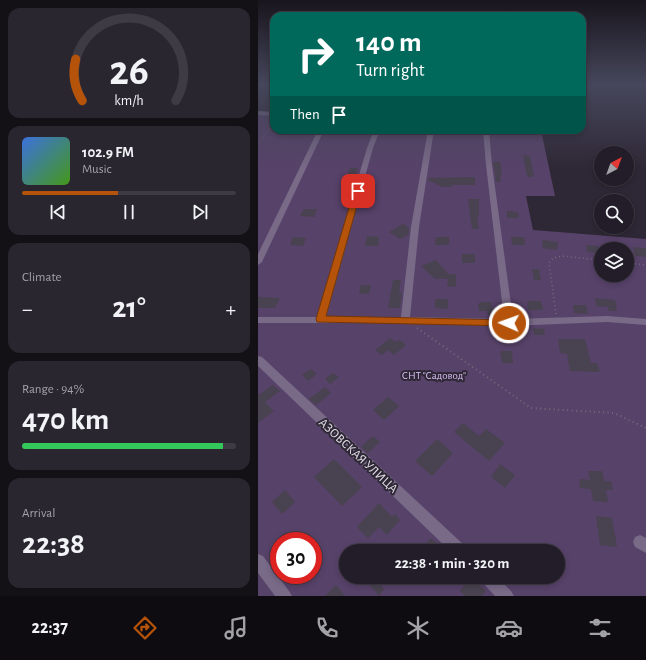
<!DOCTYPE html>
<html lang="en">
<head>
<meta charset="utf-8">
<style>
  :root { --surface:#221d28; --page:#2a2630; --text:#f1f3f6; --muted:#a2a2a8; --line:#3f3b45; --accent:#b45309 }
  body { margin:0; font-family:"Alegreya Sans",sans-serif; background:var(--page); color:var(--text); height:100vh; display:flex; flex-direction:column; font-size:15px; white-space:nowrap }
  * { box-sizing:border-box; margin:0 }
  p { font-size:13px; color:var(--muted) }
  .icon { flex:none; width:22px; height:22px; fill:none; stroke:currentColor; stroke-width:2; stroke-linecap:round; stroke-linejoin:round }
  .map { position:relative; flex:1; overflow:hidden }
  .sheet { display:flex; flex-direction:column; gap:8px; padding:8px; background:#131016; width:258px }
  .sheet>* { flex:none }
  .guide { position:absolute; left:12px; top:12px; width:316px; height:122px; border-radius:12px; box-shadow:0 2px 6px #0003,0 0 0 1px var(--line); background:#00695c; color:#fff; overflow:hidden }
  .needle { width:26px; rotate:41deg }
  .controls { position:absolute; left:336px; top:146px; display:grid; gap:8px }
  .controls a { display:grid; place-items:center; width:40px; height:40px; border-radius:50%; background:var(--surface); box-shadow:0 2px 6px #0003,0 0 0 1px var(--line); font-size:20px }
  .speed { position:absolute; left:12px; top:532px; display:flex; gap:8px; font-size:20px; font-weight:700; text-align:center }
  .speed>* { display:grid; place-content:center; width:52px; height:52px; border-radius:50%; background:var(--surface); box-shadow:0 2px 6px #0003,0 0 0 1px var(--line); line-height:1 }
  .speed .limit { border:6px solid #d22; background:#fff; color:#111 }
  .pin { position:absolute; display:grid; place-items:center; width:34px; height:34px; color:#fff; margin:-17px; border-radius:8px; box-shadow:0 2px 6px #0006 }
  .me { position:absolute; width:44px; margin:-22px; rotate:272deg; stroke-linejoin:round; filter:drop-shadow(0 0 3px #0008) }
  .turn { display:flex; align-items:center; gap:14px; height:84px; padding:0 20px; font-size:18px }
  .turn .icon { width:52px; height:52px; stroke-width:2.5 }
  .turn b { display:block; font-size:28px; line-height:34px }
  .then { display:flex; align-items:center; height:38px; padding:0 20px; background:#0003; gap:8px; font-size:15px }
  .big { font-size:30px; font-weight:700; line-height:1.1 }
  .sheet .tile { flex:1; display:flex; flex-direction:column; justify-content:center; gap:6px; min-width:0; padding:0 14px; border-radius:12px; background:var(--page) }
  .sheet .dial { align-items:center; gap:0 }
  .dial svg { height:104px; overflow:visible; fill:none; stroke:var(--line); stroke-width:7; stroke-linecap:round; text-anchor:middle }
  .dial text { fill:var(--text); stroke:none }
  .song { display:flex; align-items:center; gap:12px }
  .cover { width:48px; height:48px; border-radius:6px; background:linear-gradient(135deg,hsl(220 70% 55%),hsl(100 70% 35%)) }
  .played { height:4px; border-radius:2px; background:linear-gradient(90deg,var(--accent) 45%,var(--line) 45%) }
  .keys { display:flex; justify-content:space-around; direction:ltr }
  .heat { display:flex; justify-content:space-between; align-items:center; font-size:22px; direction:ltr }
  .charge { height:6px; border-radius:3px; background:linear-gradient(90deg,#34c759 94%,var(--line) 0) }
  .trip { position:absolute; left:81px; top:544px; width:226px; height:40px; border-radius:20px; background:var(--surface); box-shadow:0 2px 6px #0003,0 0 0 1px var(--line); font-weight:700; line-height:40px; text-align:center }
  .tabs { display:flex; height:64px; justify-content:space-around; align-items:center; background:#0e0c10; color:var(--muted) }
  .tabs .icon { width:28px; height:28px }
  .tabs .on { color:var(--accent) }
  .tabs b { font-size:18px; color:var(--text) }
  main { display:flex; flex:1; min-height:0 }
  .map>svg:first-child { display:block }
</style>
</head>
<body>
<main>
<section class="sheet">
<div class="tile dial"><svg viewBox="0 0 100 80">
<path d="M14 69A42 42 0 1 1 86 69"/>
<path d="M14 69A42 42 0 0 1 9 37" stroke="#b45309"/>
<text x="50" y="56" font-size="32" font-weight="700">26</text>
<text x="50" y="72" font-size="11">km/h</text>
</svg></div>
<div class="tile">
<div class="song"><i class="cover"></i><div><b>102.9 FM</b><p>Music</p></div></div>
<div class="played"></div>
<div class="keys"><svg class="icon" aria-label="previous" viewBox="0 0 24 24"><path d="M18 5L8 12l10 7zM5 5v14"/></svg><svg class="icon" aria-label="pause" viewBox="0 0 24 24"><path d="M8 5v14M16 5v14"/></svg><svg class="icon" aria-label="next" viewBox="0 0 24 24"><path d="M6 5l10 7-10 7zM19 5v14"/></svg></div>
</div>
<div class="tile"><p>Climate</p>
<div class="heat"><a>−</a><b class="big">21°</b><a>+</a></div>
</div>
<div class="tile"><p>Range · 94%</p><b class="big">470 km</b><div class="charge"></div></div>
<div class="tile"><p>Arrival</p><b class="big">22:38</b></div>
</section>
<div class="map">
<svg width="388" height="596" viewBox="0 0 388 596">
  <rect width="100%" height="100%" fill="#2e2735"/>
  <path fill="#574269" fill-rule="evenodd" d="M0,114H16V130H283L297,196H268L275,230L388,239V596H0ZM343,249H369V275H343ZM21,541H55V575H21ZM88,551H300V577H88Z"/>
  <g fill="#494250">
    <polygon points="265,155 272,156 276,177 269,177"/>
    <polygon points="235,162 242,162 244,175 242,175 243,182 238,182"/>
    <polygon points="92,168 100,168 95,180 98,180 93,194 83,193"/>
    <polygon points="217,177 217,185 194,185 194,187 184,187 170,180 170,178"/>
    <polygon points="210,199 221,199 221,217 219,217 221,229 214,229"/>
    <polygon points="46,209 59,209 56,217 42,216"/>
    <polygon points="249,211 260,212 261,218 249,218"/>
    <polygon points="145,224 151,228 151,234 142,239 131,232"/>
    <polygon points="109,236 121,237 120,246 107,246"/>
    <polygon points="35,237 48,238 45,246 32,245"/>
    <polygon points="178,237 191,237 191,245 177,245"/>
    <polygon points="253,237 266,237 267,245 254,245"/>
    <polygon points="285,240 300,242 299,250 284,248"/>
    <polygon points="328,245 340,246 341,253 329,252"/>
    <polygon points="375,247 388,248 388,257 377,256"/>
    <rect x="204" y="254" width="13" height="9"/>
    <polygon points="178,260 190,274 198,274 198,287 189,286 190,279 177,279 163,266"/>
    <polygon points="274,269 281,269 283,280 276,280"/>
    <polygon points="135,280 143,280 141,293 144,293 142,308 130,308"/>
    <polygon points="103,285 113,285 111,294 101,294"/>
    <polygon points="0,297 22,298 17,308 0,308"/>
    <polygon points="337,298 357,300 359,311 351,311 350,307 338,306"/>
    <polygon points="177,299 190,299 190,309 177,308"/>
    <polygon points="269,301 283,301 285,310 270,310"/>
    <polygon points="223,302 233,302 234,308 240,308 240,316 230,315 229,311 221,311 220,304"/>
    <polygon points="315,305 328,305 330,314 316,313"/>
    <polygon points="275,328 286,329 287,335 276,335"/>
    <polygon points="132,338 138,342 142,340 148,345 136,355 130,350 124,355 117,350"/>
    <polygon points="300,339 327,339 333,363 339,363 342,372 312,371 309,354 302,353"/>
    <polygon points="242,351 254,351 255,363 244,363"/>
    <polygon points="53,369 59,374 50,381 44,375"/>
    <polygon points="75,373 81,377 72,384 67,379"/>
    <polygon points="15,385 22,391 7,402 16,411 0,423 0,395"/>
    <polygon points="67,387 73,393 58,405 51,399"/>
    <polygon points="130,397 141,406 126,420 115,410"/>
    <polygon points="205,423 221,436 228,429 247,443 231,461 196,432"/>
    <polygon points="115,436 122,442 110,453 103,447"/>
    <polygon points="179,439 195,453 174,476 157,461"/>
    <polygon points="76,459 104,487 84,506 56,477"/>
    <polygon points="242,464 257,475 247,488 233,477"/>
    <polygon points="330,471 344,471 346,481 353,481 355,490 348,490 350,502 335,501 333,489 322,488 321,479 332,480"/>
    <polygon points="27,490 37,502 24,514 14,502"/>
    <polygon points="121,503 134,517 137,514 142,520 129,535 121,527 110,538 99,527"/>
    <polygon points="338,516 354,518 359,547 342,545"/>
    <polygon points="173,538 186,551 162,551"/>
    <polygon points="212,577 228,591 224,596 207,596 202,591"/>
    <polygon points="116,578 126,589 121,596 111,584"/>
    <polygon points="78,585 87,596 67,596"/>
  </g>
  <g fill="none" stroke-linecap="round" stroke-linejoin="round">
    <polyline stroke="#726c78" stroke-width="1" stroke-dasharray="0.5 1.5" stroke-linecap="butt" points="0,145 16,122"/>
    <g stroke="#726c78" stroke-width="1.5" stroke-dasharray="1 3" stroke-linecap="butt">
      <polyline points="369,263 388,265"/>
      <polyline points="298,314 291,263 295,258 304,256 343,260"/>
    </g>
    <polyline stroke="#726c78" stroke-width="2" stroke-dasharray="1 3.5" stroke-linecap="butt" points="159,328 273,408 356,413 388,428"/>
    <g fill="#796a88" fill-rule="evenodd">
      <rect x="0" y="85" width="16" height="1"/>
      <polygon points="0,111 16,112 16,116 0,115"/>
      <polygon points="60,130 66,130 4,262 0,265 0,254"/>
      <polygon points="116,130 122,130 115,148 68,317 143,317 153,227 170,130 176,130 161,227 152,317 246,319 228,165 225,130 231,130 234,165 255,319 349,316 388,319 388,325 349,322 251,326 147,323 0,323 0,317 59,317 109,148"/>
      <polygon points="0,356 4,357 207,546 209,551 192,551 0,366"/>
      <polygon points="382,535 388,538 388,553 377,547 375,542 377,537"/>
      <polygon points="0,554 5,556 31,591 34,596 17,596 0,573"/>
      <polygon points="222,577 239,577 253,591 256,596 237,596 224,582"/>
    </g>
  </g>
  <linearGradient id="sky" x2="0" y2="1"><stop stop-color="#19151d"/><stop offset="0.5" stop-color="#46475c"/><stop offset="1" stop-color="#46475c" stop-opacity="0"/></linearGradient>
  <rect width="388" height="169" fill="url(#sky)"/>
  <polygon fill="#b45309" stroke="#753606" points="100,189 103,191 68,316 251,320 255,323 254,326 59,322 58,319 96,191"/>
  <g text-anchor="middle" stroke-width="4" stroke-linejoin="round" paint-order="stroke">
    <g font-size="11" fill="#dfc2fb" stroke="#2e2735">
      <text x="176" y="379">СНТ "Садовод"</text>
    </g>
    <g font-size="13" fill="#e4dfe8" stroke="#2e2735">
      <text transform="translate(101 455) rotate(43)" y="5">АЗОВСКАЯ УЛИЦА</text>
    </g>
  </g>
</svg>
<div class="controls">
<a><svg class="needle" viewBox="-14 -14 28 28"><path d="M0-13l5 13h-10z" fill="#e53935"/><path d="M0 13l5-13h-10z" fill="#a2a2a8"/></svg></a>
<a><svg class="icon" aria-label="search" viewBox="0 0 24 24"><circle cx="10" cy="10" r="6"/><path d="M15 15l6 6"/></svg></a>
<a><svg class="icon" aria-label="layers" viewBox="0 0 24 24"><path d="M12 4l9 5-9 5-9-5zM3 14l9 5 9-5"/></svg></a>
</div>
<div class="speed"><div class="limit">30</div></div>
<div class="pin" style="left:100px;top:191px;background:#d93025"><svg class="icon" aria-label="arrive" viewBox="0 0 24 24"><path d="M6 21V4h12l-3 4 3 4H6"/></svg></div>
<svg class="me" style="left:251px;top:323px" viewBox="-20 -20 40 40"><circle r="17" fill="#b45309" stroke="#fff" stroke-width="3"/><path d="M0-11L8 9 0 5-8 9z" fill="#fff"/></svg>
<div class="trip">22:38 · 1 min · 320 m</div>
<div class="guide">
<div class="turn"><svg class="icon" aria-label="right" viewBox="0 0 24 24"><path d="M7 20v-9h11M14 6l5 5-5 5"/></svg><div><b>140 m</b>Turn right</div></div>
<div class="then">Then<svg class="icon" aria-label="arrive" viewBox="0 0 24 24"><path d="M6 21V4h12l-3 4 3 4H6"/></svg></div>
</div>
</div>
</main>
<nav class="tabs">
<b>22:37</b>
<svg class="icon on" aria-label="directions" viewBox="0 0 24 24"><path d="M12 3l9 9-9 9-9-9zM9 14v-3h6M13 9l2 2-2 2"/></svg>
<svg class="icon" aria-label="music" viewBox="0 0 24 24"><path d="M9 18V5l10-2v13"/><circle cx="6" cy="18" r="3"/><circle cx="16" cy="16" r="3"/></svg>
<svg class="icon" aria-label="phone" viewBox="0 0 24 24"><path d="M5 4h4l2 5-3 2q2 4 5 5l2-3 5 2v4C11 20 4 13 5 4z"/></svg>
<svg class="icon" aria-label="climate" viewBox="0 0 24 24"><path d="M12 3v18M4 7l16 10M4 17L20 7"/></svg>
<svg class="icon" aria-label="car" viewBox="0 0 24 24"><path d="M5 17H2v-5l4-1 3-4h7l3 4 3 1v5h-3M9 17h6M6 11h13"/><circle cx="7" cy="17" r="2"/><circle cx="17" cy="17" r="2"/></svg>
<svg class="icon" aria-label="filters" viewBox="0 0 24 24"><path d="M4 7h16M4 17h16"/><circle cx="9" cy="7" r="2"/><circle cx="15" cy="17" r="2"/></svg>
</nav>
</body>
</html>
